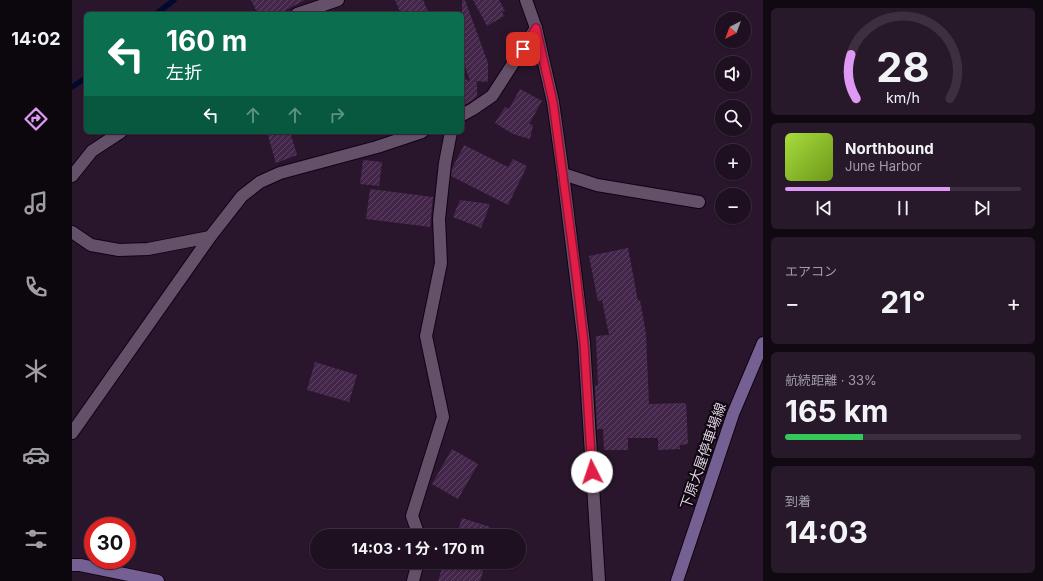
<!DOCTYPE html>
<html lang="ja">
<head>
<meta charset="utf-8">
<style>
  :root { --surface:#1f1021; --page:#27192a; --text:#f1f3f6; --muted:#a19da5; --line:#3c303f; --accent:#dd99f3 }
  body { margin:0; font-family:Inter,"Noto Sans JP",sans-serif; background:var(--page); color:var(--text); height:100vh; display:flex; flex-direction:column; font-size:15px; white-space:nowrap }
  * { box-sizing:border-box; margin:0 }
  p { font-size:13px; color:var(--muted) }
  .icon { flex:none; width:22px; height:22px; fill:none; stroke:currentColor; stroke-width:2; stroke-linecap:round; stroke-linejoin:round }
  .map { position:relative; flex:1; overflow:hidden }
  .drawer { display:flex; flex-direction:column; gap:8px; padding:8px; background:#110912; width:280px }
  .drawer>* { flex:none }
  .banner { position:absolute; left:12px; top:12px; width:380px; height:122px; border-radius:6px; box-shadow:0 1px 3px #0004,0 0 0 1px var(--line); background:#0b6e4f; color:#fff; overflow:hidden }
  .needle { width:26px; rotate:221deg }
  .buttons { position:absolute; left:643px; top:12px; display:grid; gap:8px }
  .buttons a { display:grid; place-items:center; width:36px; height:36px; border-radius:50%; background:var(--surface); box-shadow:0 1px 3px #0004,0 0 0 1px var(--line); font-size:20px }
  .speed { position:absolute; left:12px; top:517px; display:flex; gap:8px; font-size:20px; font-weight:700; text-align:center }
  .speed>* { display:grid; place-content:center; width:52px; height:52px; border-radius:50%; background:var(--surface); box-shadow:0 1px 3px #0004,0 0 0 1px var(--line); line-height:1 }
  .speed .limit { border:6px solid #d22; background:#fff; color:#111 }
  .pin { position:absolute; display:grid; place-items:center; width:34px; height:34px; color:#fff; margin:-17px; border-radius:8px; box-shadow:0 2px 6px #0006 }
  .me { position:absolute; width:44px; margin:-22px; rotate:356deg; stroke-linejoin:round; filter:drop-shadow(0 0 3px #0008) }
  .turn { display:flex; align-items:center; gap:14px; height:84px; padding:0 16px; font-size:18px }
  .turn .icon { width:52px; height:52px; stroke-width:2.5 }
  .turn b { display:block; font-size:28px; line-height:34px }
  .lanes { display:flex; align-items:center; height:38px; padding:0 16px; background:#0003; justify-content:center; gap:20px; direction:ltr }
  .lanes .off { opacity:.35 }
  .big { font-size:30px; font-weight:700; line-height:1.1 }
  .drawer .tile { flex:1; display:flex; flex-direction:column; justify-content:center; gap:6px; min-width:0; padding:0 14px; border-radius:6px; background:var(--page) }
  .drawer .dial { align-items:center; gap:0 }
  .dial svg { height:104px; overflow:visible; fill:none; stroke:var(--line); stroke-width:7; stroke-linecap:round; text-anchor:middle }
  .dial text { fill:var(--text); stroke:none }
  .song { display:flex; align-items:center; gap:12px }
  .cover { width:48px; height:48px; border-radius:6px; background:linear-gradient(135deg,hsl(80 70% 55%),hsl(80 70% 35%)) }
  .played { height:4px; border-radius:2px; background:linear-gradient(90deg,var(--accent) 70%,var(--line) 70%) }
  .keys { display:flex; justify-content:space-around; direction:ltr }
  .heat { display:flex; justify-content:space-between; align-items:center; font-size:22px; direction:ltr }
  .charge { height:6px; border-radius:3px; background:linear-gradient(90deg,#34c759 33%,var(--line) 0) }
  .trip { position:absolute; left:238px; top:529px; width:216px; height:40px; border-radius:20px; background:var(--surface); box-shadow:0 1px 3px #0004,0 0 0 1px var(--line); font-weight:700; line-height:40px; text-align:center }
  main { display:flex; flex:1; min-height:0 }
  .tabs { display:flex; flex-direction:column; width:72px; justify-content:space-around; align-items:center; background:#0c060d; color:var(--muted) }
  .tabs .icon { width:28px; height:28px }
  .tabs .active { color:var(--accent) }
  .tabs b { font-size:18px; color:var(--text) }
  .map>svg:first-child { display:block }
</style>
</head>
<body>
<main>
<nav class="tabs">
<b>14:02</b>
<svg class="icon active" aria-label="directions" viewBox="0 0 24 24"><path d="M12 3l9 9-9 9-9-9zM9 14v-3h6M13 9l2 2-2 2"/></svg>
<svg class="icon" aria-label="music" viewBox="0 0 24 24"><path d="M9 18V5l10-2v13"/><circle cx="6" cy="18" r="3"/><circle cx="16" cy="16" r="3"/></svg>
<svg class="icon" aria-label="phone" viewBox="0 0 24 24"><path d="M5 4h4l2 5-3 2q2 4 5 5l2-3 5 2v4C11 20 4 13 5 4z"/></svg>
<svg class="icon" aria-label="climate" viewBox="0 0 24 24"><path d="M12 3v18M4 7l16 10M4 17L20 7"/></svg>
<svg class="icon" aria-label="car" viewBox="0 0 24 24"><path d="M5 17H2v-5l4-1 3-4h7l3 4 3 1v5h-3M9 17h6M6 11h13"/><circle cx="7" cy="17" r="2"/><circle cx="17" cy="17" r="2"/></svg>
<svg class="icon" aria-label="filters" viewBox="0 0 24 24"><path d="M4 7h16M4 17h16"/><circle cx="9" cy="7" r="2"/><circle cx="15" cy="17" r="2"/></svg>
</nav>
<div class="map">
<svg width="691" height="581" viewBox="0 0 691 581">
  <defs>
    <pattern id="building-hatch" width="6" height="6" patternUnits="userSpaceOnUse"><rect width="6" height="6" fill="#45264b"/><path d="M-1 1l2-2M0 6l6-6M5 7l2-2" fill="none" stroke="#5f4565"/></pattern>
  </defs>
  <rect width="100%" height="100%" fill="#29162c"/>
  <g fill="none" stroke-linecap="round" stroke-linejoin="round">
    <g stroke="#000a2d" stroke-width="5.5">
      <polyline points="84,14 102,0"/>
      <polyline points="0,87 14,78"/>
    </g>
  </g>
  <g fill="url(#building-hatch)">
    <polygon points="179,0 233,0 206,14 186,14"/>
    <polygon points="323,0 351,0 357,14 329,14"/>
    <polygon points="390,0 393,0 416,63 416,82 402,81 405,82 405,96 401,100 390,106 390,78 398,81 390,57"/>
    <polygon points="401,0 427,0 433,11 430,12 432,16 415,26"/>
    <polygon points="448,89 470,101 457,124 461,125 458,139 441,134 423,123 433,107 437,109"/>
    <polygon points="195,132 218,132 225,155 204,163"/>
    <polygon points="392,145 436,167 441,159 455,166 436,205 379,176 380,169"/>
    <polygon points="291,160 310,162 307,186 288,184"/>
    <polygon points="298,189 361,197 358,227 294,219"/>
    <polygon points="388,200 418,204 409,228 381,217"/>
    <polygon points="556,248 566,301 568,300 574,334 577,404 614,403 616,444 608,445 608,449 586,450 586,438 556,438 556,450 532,450 531,429 525,429 523,386 526,385 524,336 537,335 530,300 526,301 517,256"/>
    <polygon points="243,362 285,375 277,402 235,390"/>
    <polygon points="380,449 406,464 386,499 360,484"/>
    <polygon points="390,518 418,527 416,536 380,536 381,532 385,533"/>
    <polygon points="372,562 414,562 408,581 366,581"/>
  </g>
  <g fill="none" stroke-linecap="round" stroke-linejoin="round">
    <defs>
      <g id="street">
        <polyline points="454,0 464,28 481,102 491,174 512,343 527,581"/>
        <polyline points="225,14 266,0"/>
        <polyline points="390,115 401,109 420,96 464,28"/>
        <polyline points="491,174 525,185 627,202"/>
        <polyline points="0,176 20,151 49,132"/>
        <polyline points="0,232 19,245 47,250 76,249 138,237"/>
        <polyline points="0,433 138,237 170,196 188,182 208,173 305,147 350,132"/>
        <polyline points="347,536 340,516 371,417 354,336 369,263 367,219 373,163 379,132"/>
        <polyline points="341,581 346,562"/>
      </g>
      <g id="secondary">
        <polyline points="0,565 8,565 86,581"/>
        <polyline points="605,581 661,414 691,343"/>
      </g>
    </defs>
    <use href="#street" stroke="#110214" stroke-width="14"/>
    <use href="#secondary" stroke="#110214" stroke-width="14"/>
    <use href="#street" stroke="#655069" stroke-width="12"/>
    <use href="#secondary" stroke="#756093" stroke-width="12"/>
  </g>
  <g fill="none" stroke-linecap="round" stroke-linejoin="round">
    <defs>
      <polyline id="route" points="451,49 464,28 481,102 504,273 512,343 520,472"/>
    </defs>
    <use href="#route" stroke="#92132f" stroke-width="10"/>
    <use href="#route" stroke="#e11d48" stroke-width="7"/>
  </g>
  <g text-anchor="middle" stroke-width="4" stroke-linejoin="round" paint-order="stroke">
    <g font-size="14" fill="#dfd2e1" stroke="#0d060e">
      <text transform="translate(631 456) rotate(-71)" y="5">下原大屋停車場線</text>
    </g>
  </g>
</svg>
<div class="buttons">
<a><svg class="needle" viewBox="-14 -14 28 28"><path d="M0-13l5 13h-10z" fill="#e53935"/><path d="M0 13l5-13h-10z" fill="#a19da5"/></svg></a>
<a><svg class="icon" aria-label="sound" viewBox="0 0 24 24"><path d="M4 9h4l5-4v14l-5-4H4zM17 9q2 3 0 6"/></svg></a>
<a><svg class="icon" aria-label="search" viewBox="0 0 24 24"><circle cx="10" cy="10" r="6"/><path d="M15 15l6 6"/></svg></a>
<a>+</a>
<a>−</a>
</div>
<div class="speed"><div class="limit">30</div></div>
<div class="pin" style="left:451px;top:49px;background:#d93025"><svg class="icon" aria-label="arrive" viewBox="0 0 24 24"><path d="M6 21V4h12l-3 4 3 4H6"/></svg></div>
<svg class="me" style="left:520px;top:472px" viewBox="-20 -20 40 40"><circle r="19" fill="#fff"/><path d="M0-13L10 11 0 6-10 11z" fill="#e11d48"/></svg>
<div class="trip">14:03 · 1 分 · 170 m</div>
<div class="banner">
<div class="turn"><svg class="icon" aria-label="left" viewBox="0 0 24 24"><path d="M17 20v-9H6M10 6l-5 5 5 5"/></svg><div><b>160 m</b>左折</div></div>
<div class="lanes"><svg class="icon" aria-label="left" viewBox="0 0 24 24"><path d="M17 20v-9H6M10 6l-5 5 5 5"/></svg><svg class="icon off" aria-label="ahead" viewBox="0 0 24 24"><path d="M12 20V5M6 11l6-6 6 6"/></svg><svg class="icon off" aria-label="ahead" viewBox="0 0 24 24"><path d="M12 20V5M6 11l6-6 6 6"/></svg><svg class="icon off" aria-label="right" viewBox="0 0 24 24"><path d="M7 20v-9h11M14 6l5 5-5 5"/></svg></div>
</div>
</div>
<section class="drawer">
<div class="tile dial"><svg viewBox="0 0 100 80">
<path d="M14 69A42 42 0 1 1 86 69"/>
<path d="M14 69A42 42 0 0 1 10 35" stroke="#dd99f3"/>
<text x="50" y="56" font-size="32" font-weight="700">28</text>
<text x="50" y="72" font-size="11">km/h</text>
</svg></div>
<div class="tile">
<div class="song"><i class="cover"></i><div><b>Northbound</b><p>June Harbor</p></div></div>
<div class="played"></div>
<div class="keys"><svg class="icon" aria-label="previous" viewBox="0 0 24 24"><path d="M18 5L8 12l10 7zM5 5v14"/></svg><svg class="icon" aria-label="pause" viewBox="0 0 24 24"><path d="M8 5v14M16 5v14"/></svg><svg class="icon" aria-label="next" viewBox="0 0 24 24"><path d="M6 5l10 7-10 7zM19 5v14"/></svg></div>
</div>
<div class="tile"><p>エアコン</p>
<div class="heat"><a>−</a><b class="big">21°</b><a>+</a></div>
</div>
<div class="tile"><p>航続距離 · 33%</p><b class="big">165 km</b><div class="charge"></div></div>
<div class="tile"><p>到着</p><b class="big">14:03</b></div>
</section>
</main>
</body>
</html>
